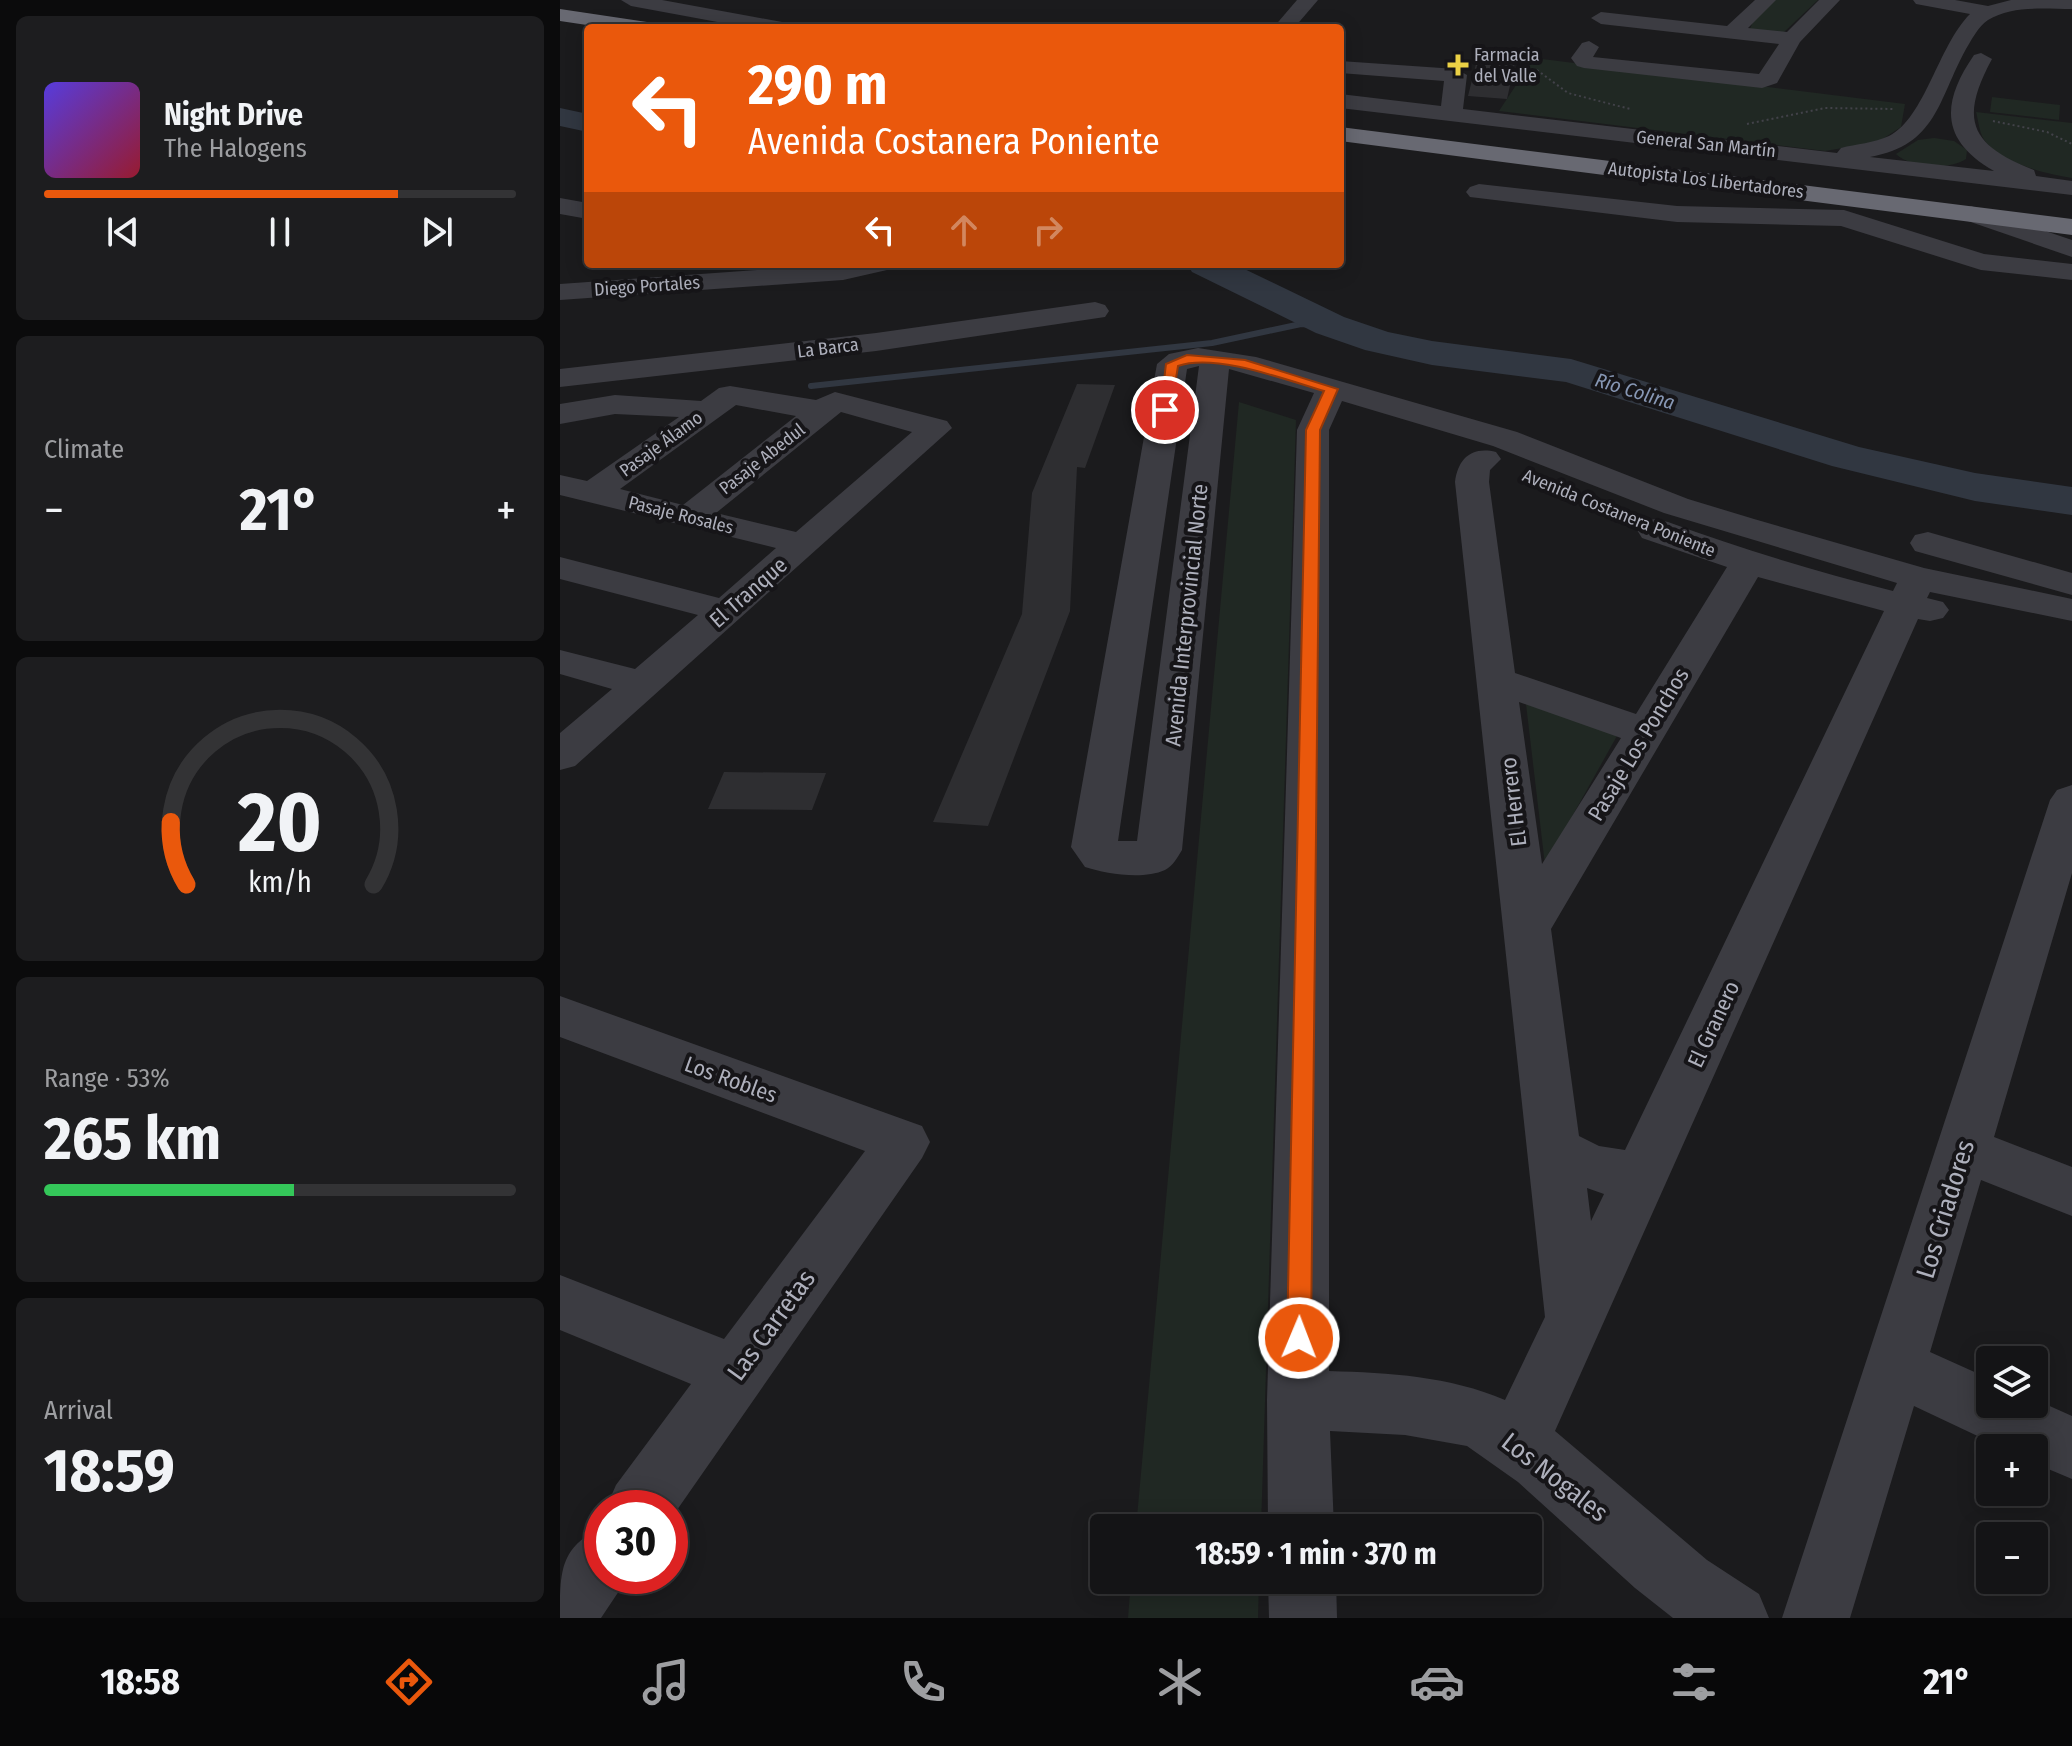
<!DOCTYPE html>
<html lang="en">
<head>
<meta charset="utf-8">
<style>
  :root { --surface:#141416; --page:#1d1d1f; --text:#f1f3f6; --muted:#9d9ea1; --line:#333335; --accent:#ea580c }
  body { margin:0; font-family:"Fira Sans Condensed",sans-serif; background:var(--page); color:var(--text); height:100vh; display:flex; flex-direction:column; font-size:30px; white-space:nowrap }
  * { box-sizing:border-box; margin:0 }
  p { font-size:26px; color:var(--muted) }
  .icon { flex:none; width:44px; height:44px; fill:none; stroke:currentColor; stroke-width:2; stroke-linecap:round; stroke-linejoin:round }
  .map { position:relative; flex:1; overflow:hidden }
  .drawer { display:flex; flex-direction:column; gap:16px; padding:16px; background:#0b0b0c; width:560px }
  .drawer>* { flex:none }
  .banner { position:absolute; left:24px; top:24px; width:760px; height:244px; border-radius:8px; box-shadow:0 4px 20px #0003,0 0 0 2px var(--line); background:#ea580c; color:#fff; overflow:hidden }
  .tools { position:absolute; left:1416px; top:1346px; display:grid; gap:16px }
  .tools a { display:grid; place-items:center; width:72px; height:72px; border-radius:8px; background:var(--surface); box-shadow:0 4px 20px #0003,0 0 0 2px var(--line); font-size:40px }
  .speed { position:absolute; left:24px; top:1490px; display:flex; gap:16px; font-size:40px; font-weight:700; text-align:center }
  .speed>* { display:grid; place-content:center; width:104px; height:104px; border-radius:50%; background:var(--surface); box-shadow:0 4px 20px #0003,0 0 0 2px var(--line); line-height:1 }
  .speed .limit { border:12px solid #d22; background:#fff; color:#111 }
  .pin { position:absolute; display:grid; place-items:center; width:68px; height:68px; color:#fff; margin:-34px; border:4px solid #fff; border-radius:50%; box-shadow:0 2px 8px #0007 }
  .me { position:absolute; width:88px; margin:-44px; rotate:1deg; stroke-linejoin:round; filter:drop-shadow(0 0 6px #0008) }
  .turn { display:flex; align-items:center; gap:28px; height:168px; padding:0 32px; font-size:36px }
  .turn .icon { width:104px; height:104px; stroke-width:2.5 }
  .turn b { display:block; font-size:56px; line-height:68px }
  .lanes { display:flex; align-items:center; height:76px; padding:0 32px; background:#0003; justify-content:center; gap:40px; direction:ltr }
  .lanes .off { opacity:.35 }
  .big { font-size:60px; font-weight:700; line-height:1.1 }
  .drawer .widget { flex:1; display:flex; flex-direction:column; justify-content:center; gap:12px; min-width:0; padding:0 28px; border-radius:12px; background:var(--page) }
  .drawer .dial { align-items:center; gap:0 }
  .dial svg { height:208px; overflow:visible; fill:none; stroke:var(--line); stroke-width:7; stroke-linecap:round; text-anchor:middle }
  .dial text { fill:var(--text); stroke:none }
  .song { display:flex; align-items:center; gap:24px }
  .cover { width:96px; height:96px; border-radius:12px; background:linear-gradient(135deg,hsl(250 70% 55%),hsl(350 70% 35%)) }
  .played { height:8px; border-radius:4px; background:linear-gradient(90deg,var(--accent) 75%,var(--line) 75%) }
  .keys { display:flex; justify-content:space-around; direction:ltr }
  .heat { display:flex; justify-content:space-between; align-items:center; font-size:44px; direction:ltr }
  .charge { height:12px; border-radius:6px; background:linear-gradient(90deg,#34c759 53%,var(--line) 0) }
  .trip { position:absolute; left:530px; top:1514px; width:452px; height:80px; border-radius:8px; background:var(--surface); box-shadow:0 4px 20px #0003,0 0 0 2px var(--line); font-weight:700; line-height:80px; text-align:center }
  .tab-bar { display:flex; height:128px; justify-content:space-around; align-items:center; background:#080809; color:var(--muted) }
  .tab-bar .icon { width:56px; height:56px }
  .tab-bar .active { color:var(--accent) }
  .tab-bar b { font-size:36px; color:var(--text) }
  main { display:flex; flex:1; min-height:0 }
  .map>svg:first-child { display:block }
</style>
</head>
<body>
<main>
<section class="drawer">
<div class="widget">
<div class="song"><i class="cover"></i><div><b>Night Drive</b><p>The Halogens</p></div></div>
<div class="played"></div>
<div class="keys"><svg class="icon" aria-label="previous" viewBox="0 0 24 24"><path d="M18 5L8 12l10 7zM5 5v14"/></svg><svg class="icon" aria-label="pause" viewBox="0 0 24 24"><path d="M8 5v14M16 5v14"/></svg><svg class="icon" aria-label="next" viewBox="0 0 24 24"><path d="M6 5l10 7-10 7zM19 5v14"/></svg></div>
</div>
<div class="widget"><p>Climate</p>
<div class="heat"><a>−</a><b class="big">21°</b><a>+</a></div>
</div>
<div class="widget dial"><svg viewBox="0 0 100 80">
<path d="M14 69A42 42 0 1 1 86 69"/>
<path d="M14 69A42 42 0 0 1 8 45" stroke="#ea580c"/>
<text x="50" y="56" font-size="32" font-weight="700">20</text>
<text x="50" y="72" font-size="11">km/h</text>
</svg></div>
<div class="widget"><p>Range · 53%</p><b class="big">265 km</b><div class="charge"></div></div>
<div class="widget"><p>Arrival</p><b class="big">18:59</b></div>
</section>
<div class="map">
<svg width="1512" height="1618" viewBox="0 0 1512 1618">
  <rect width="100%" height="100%" fill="#1b1b1d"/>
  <g fill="#202823">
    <polygon points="1215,0 1258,0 1223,33 1190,29 1194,19"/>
    <polygon points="974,58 1345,104 1341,127 1318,142 1265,151 939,111"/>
    <polygon points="1432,97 1500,105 1499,120 1430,112"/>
    <path d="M1416,112L1512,123V178C1486,174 1435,162 1422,136C1419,129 1418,119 1416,112Z"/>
    <path d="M1374,138L1394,141L1407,150L1406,159C1389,170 1352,169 1336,154L1358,140Z"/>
    <polygon points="679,402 736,420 701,1528 576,1528"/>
    <polygon points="966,704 1058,734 985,865"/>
    <polygon points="571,1580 699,1580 698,1618 568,1618"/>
  </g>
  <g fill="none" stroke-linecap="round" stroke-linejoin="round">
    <polyline stroke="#313741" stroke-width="6" points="251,386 652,343 741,324 770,325"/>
    <g fill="#313741" fill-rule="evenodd">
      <polygon points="0,108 28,114 28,132 0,126"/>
      <polygon points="627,264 674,264 784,317 828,332 872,341 1011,359 1299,447 1415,473 1512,487 1512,515 1415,501 1272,466 1006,382 872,365 805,350 756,333 632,272"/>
    </g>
  </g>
  <g fill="#2e2e31">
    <polygon points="918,56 956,58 947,99 908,96"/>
    <polygon points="517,384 555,385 525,468 517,467 510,611 428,826 373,822 462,614 472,493"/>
    <polygon points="164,772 266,773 252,810 148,809"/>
  </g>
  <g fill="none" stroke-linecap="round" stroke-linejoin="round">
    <g stroke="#424249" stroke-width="2" stroke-dasharray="2 3" stroke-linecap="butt">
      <polyline points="248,24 275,28"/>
      <polyline points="977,70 1008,93 1070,109"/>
      <polyline points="1433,121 1487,132 1512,144"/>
      <polyline points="1187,124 1265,108 1335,109"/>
    </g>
    <g fill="#3c3c42" fill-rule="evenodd">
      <polygon points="61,0 102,0 222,22 232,28 190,28 71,6"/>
      <polygon points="737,0 758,0 734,28 713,28"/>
      <polygon points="1195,0 1216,0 1188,28 1227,32 1259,0 1280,0 1240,42 1217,83 1202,88 1024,68 1017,66 1011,58 1022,43 1029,41 1039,47 1033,57 1199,74 1219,44 1041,24 1031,18 1041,12 1167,26"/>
      <path d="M1353,0H1395L1428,6L1451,0H1512V9C1485,9 1452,5 1428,20C1418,27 1412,39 1406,49C1378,100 1377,145 1310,157L1434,171C1380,140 1381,103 1414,55L1421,53L1432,59C1399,120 1410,145 1474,170L1476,176L1512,181V195L780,108V94L881,106L884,81L780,73V61L896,69L907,75L903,109L1277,153L1281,148C1296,144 1314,143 1329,136C1365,118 1378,46 1410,14L1356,4Z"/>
      <polygon points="919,184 1117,206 1284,210 1424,254 1512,264 1512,280 1421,270 1281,226 1117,222 910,197 906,192 910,187"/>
      <polygon points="0,198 28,203 28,219 0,214"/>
      <polygon points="1411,206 1512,240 1512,257 1402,219 1398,214 1402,209"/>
      <polygon points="279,264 331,264 327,270 283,280 0,300 0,284"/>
      <polygon points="535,302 545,305 549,311 545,317 316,351 0,387 0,369 316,333"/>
      <path d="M638,348L696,357L957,432L1128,499L1194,519L1364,568L1512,599V621L1370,592L1367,598L1383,602L1389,610L1383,618L1370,621L1358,619L995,1431L1147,1560L1199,1594L1209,1618H1113L1075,1588L958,1482L907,1446L845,1435L770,1431L774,1528H708L707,1400L737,430L754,393L669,369L622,850C617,858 613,866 605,870C583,880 546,874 525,867L511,847L597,364L609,354ZM639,366L577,841H558L627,369ZM782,401L933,446L1104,513L1337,583L1333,591C1257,572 1182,549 1108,522L1095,519L1082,522L1077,530L1082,538L1167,567L1076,714L955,673L929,482L930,470L941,459L936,452C911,446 898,459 895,482L985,1317L945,1400C889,1376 830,1373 769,1371V430ZM1198,577L1324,611L1065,1150L1039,1146L1019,1136L991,929ZM959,702L1061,738L982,864ZM1027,1188L1044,1194L1031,1221Z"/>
      <path d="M170,386L256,400L275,392L387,421L392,428L15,766L0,770V733L52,689L0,674V650L75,669L138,615L0,579V557L159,598L216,548L0,495V475L27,481L119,417L55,414L0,424V404L55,395L141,401L159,388ZM176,405L236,416L123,505L60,489ZM281,412L352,432L236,532L156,513Z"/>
      <polygon points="1368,532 1512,573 1512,595 1355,551 1350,543 1355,535"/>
      <polygon points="1512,785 1512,873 1434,1137 1512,1167 1512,1216 1421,1180 1370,1352 1430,1379 1430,1404 1474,1404 1474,1399 1512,1416 1512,1479 1474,1463 1474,1448 1443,1448 1354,1406 1290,1618 1222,1618 1490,800 1497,790"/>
      <polygon points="0,996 362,1126 370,1142 362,1158 110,1520 110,1508 46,1508 56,1485 131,1384 0,1330 0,1275 164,1339 305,1151 0,1037"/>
      <path d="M42,1527V1576H69L41,1618H0C0,1570 0,1548 42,1527Z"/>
      <polygon points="708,1580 776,1580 777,1618 709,1618"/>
    </g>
    <g fill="#686972" fill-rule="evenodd">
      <polygon points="0,9 87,22 97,28 47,28 0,21"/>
      <polygon points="780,127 1512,219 1512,235 780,141"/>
    </g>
  </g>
  <path fill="#ea580c" stroke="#983908" stroke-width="2" d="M627,355L685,360L778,389L760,430L751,1338L748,1346L739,1349L730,1346L727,1338L746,430L764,391C726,380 656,353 618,366L611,410L600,413L606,364Z"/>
  <path fill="#ebd145" stroke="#161518" stroke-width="3" d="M894 53h8v8h8v8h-8v8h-8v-8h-8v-8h8z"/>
  <g text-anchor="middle" stroke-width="8" stroke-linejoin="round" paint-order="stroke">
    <g font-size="18" fill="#aeb0bc" stroke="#161518" text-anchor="start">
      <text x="914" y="61">Farmacia<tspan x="914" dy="21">del Valle</tspan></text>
    </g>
    <g font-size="18" fill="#aeb0bc" stroke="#161518">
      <text transform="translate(1146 144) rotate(6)" y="6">General San Martín</text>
      <text transform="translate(1146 180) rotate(7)" y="6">Autopista Los Libertadores</text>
      <text transform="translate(87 286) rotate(-4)" y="6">Diego Portales</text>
      <text transform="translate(268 348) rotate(-7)" y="6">La Barca</text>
      <text transform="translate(101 444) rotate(-36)" y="6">Pasaje Álamo</text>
      <text transform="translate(202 459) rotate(-38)" y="6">Pasaje Abedul</text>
      <text transform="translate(1059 513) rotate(22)" y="6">Avenida Costanera Poniente</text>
      <text transform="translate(121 515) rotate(14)" y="6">Pasaje Rosales</text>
    </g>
    <g font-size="20" font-style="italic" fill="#8797b4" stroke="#161518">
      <text transform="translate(1075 391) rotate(17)" y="7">Río Colina</text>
    </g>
    <g font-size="22" fill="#aeb0bc" stroke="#161518">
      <text transform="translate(188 592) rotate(-41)" y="8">El Tranque</text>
      <text transform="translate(626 615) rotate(-84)" y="8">Avenida Interprovincial Norte</text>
      <text transform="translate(1078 744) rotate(-59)" y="8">Pasaje Los Ponchos</text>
      <text transform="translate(953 802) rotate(-97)" y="8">El Herrero</text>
      <text transform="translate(1153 1024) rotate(-65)" y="8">El Granero</text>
      <text transform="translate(171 1079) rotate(20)" y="8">Los Robles</text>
    </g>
    <g font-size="26" fill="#aeb0bc" stroke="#161518">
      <text transform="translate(1385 1209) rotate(-73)" y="9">Los Criadores</text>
      <text transform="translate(211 1325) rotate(-54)" y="9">Las Carretas</text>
      <text transform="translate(995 1477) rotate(38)" y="9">Los Nogales</text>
    </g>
  </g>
</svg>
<div class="tools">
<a><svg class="icon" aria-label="layers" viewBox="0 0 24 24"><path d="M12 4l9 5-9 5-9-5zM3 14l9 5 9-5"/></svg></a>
<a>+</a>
<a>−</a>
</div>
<div class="speed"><div class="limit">30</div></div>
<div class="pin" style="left:605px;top:410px;background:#d93025"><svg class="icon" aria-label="arrive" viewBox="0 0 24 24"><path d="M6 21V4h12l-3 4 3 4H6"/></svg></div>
<svg class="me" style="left:739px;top:1338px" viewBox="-20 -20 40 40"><circle r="17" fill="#ea580c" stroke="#fff" stroke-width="3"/><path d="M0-11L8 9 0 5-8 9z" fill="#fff"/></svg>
<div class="trip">18:59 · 1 min · 370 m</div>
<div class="banner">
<div class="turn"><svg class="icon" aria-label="left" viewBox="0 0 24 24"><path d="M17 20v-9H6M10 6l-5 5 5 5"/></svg><div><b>290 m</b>Avenida Costanera Poniente</div></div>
<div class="lanes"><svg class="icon" aria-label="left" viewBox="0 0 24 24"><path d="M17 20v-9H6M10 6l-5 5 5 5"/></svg><svg class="icon off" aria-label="ahead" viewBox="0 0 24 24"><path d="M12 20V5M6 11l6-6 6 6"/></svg><svg class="icon off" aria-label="right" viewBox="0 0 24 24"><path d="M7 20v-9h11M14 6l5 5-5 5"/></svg></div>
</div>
</div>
</main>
<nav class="tab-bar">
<b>18:58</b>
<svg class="icon active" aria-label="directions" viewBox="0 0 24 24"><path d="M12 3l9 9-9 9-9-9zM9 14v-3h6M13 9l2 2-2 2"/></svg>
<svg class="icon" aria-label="music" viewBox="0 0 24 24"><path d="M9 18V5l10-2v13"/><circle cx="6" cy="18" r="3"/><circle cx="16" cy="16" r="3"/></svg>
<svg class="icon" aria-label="phone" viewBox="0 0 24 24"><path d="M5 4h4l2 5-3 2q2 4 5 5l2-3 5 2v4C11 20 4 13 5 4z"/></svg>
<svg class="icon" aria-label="climate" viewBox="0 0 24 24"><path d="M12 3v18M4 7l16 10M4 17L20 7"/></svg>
<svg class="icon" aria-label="car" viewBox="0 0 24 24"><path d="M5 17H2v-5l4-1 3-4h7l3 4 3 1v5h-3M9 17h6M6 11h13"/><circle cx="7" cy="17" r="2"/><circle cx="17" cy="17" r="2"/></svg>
<svg class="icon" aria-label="filters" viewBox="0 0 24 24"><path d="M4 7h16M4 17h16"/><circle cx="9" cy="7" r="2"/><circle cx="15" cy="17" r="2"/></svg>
<b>21°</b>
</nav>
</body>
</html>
